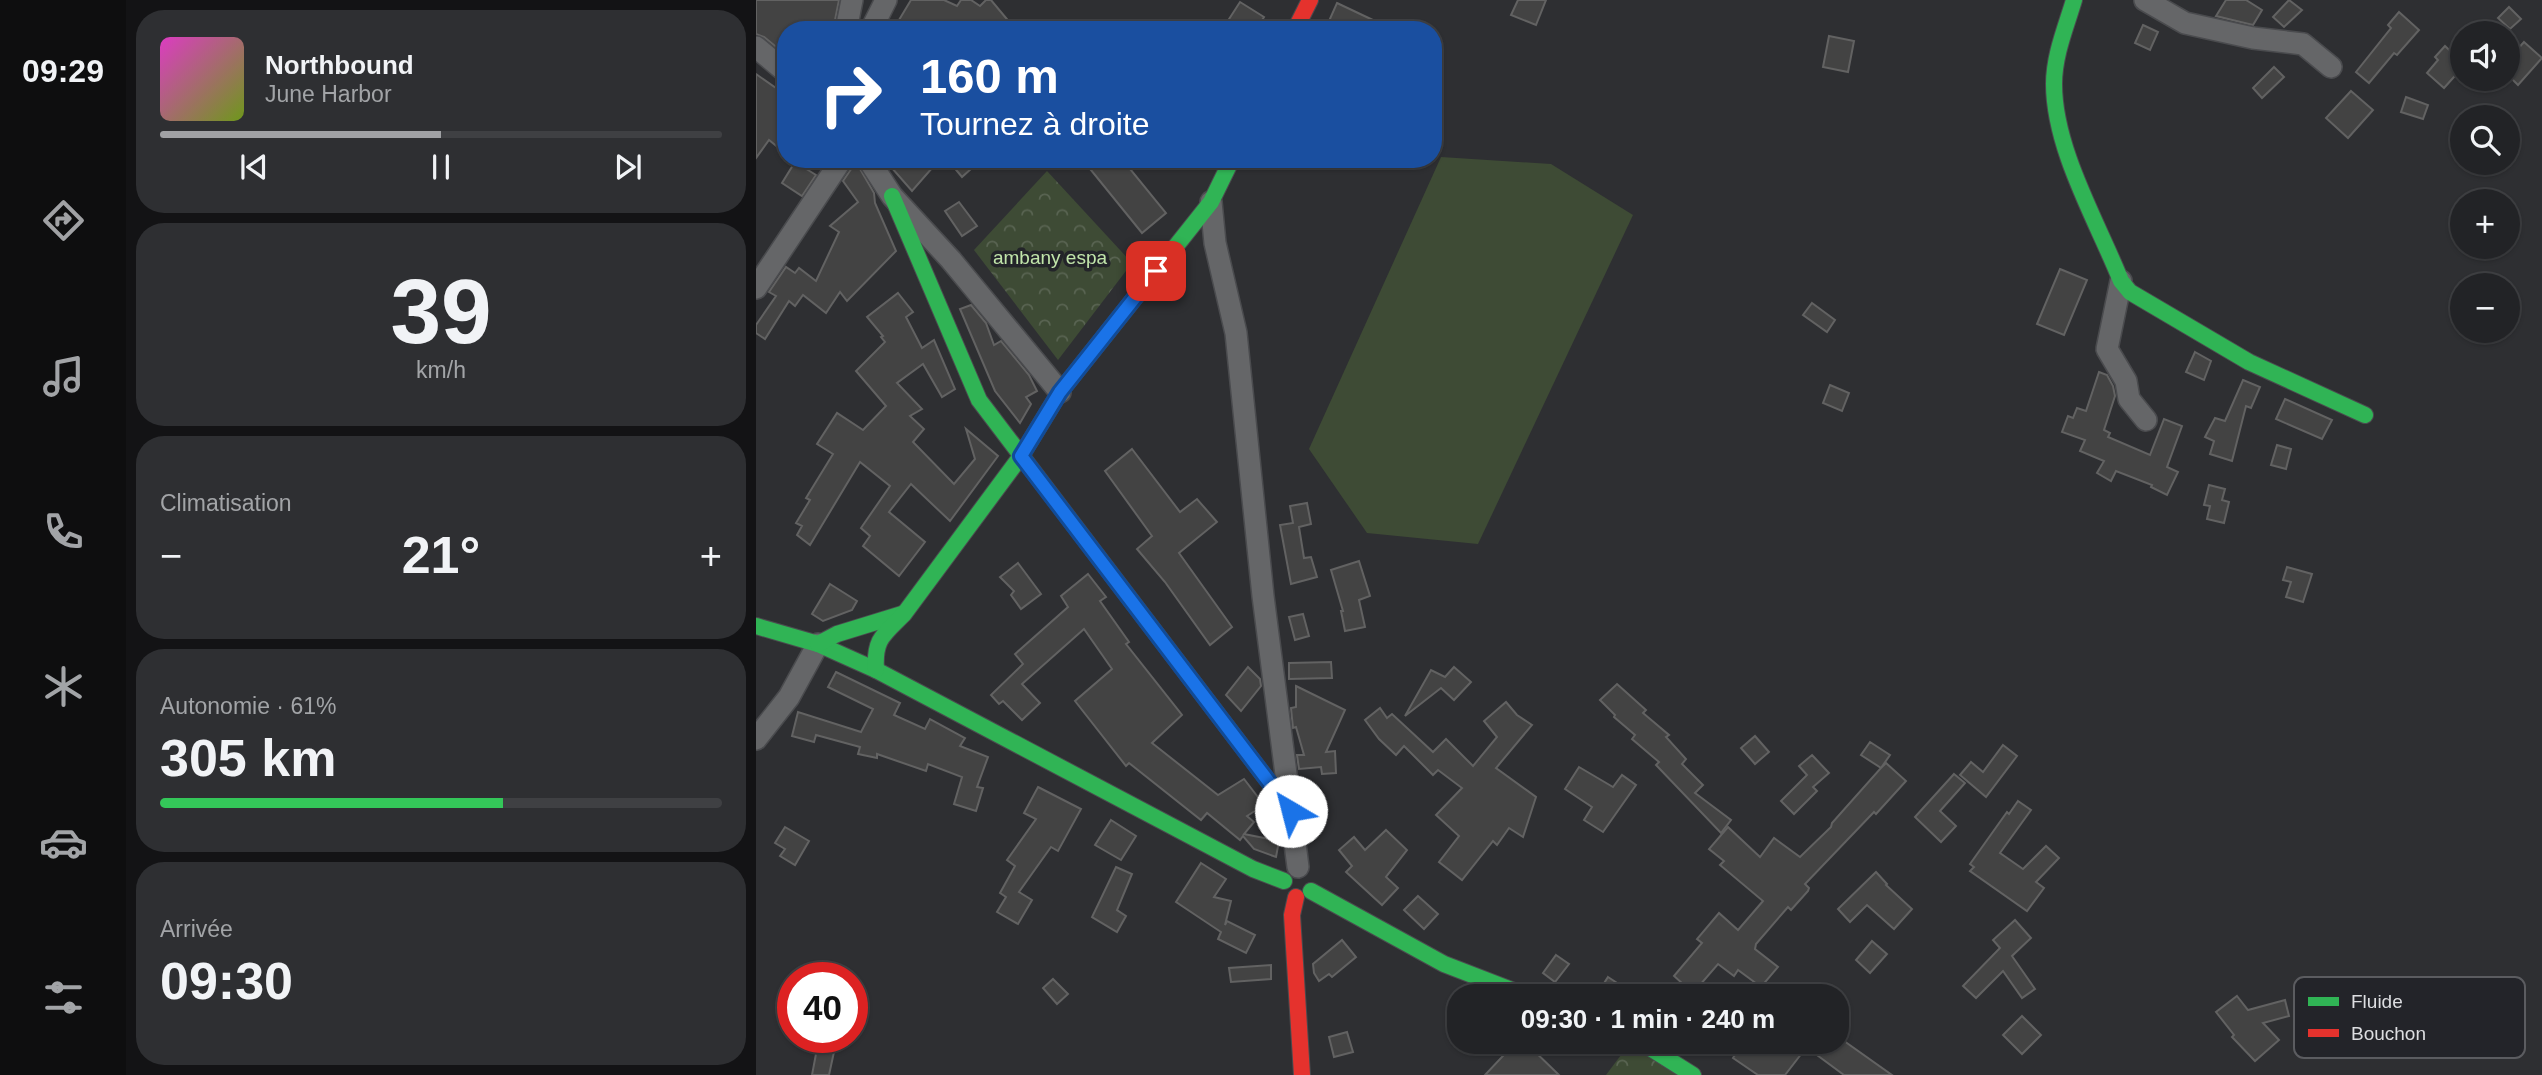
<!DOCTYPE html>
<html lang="fr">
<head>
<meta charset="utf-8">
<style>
  :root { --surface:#222326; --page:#2e2f32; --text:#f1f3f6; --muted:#a2a4a7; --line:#3f4043; --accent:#a0a1a4 }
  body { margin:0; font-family:Arial,sans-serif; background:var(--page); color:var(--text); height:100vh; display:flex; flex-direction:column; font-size:26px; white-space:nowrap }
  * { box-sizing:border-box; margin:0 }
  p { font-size:23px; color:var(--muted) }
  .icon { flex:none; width:38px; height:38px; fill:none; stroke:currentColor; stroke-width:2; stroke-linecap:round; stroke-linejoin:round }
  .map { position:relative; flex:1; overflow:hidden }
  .side { display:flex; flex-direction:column; gap:10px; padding:10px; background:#131315; width:630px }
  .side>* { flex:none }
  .banner { position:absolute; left:21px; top:21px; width:665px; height:147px; border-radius:28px; box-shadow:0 2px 5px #0004,0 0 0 2px var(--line); background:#1a4fa0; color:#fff; overflow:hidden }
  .fabs { position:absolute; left:1694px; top:21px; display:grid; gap:14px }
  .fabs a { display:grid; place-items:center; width:70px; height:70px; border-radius:50%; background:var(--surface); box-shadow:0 2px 5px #0004,0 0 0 2px var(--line); font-size:35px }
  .speed { position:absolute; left:21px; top:962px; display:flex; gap:14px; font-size:35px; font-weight:700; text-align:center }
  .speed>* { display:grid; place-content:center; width:91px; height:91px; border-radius:50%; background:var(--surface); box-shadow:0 2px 5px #0004,0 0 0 2px var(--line); line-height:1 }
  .speed .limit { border:10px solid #d22; background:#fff; color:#111 }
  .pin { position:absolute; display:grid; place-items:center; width:60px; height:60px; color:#fff; margin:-30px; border-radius:14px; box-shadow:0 4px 10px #0006 }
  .me { position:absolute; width:77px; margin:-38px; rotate:323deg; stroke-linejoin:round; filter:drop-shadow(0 0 5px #0008) }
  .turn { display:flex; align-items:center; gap:24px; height:147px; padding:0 28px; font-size:32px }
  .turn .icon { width:91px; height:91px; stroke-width:2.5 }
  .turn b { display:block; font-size:49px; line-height:60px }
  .big { font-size:52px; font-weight:700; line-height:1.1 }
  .side .card { flex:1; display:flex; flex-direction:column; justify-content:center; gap:10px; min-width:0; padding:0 24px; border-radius:28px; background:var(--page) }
  .side .dial { align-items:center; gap:0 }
  .dial b { font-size:91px; line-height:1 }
  .song { display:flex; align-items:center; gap:21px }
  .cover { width:84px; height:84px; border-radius:10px; background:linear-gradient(135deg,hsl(310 70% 55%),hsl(80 70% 35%)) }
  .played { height:7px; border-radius:4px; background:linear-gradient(90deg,var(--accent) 50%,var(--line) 50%) }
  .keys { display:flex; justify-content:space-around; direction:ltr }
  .heat { display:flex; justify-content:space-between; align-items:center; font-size:38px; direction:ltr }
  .charge { height:10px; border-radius:5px; background:linear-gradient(90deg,#34c759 61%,var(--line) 0) }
  .trip { position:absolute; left:691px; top:984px; width:402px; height:70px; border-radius:28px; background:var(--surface); box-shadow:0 2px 5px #0004,0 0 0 2px var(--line); font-weight:700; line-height:70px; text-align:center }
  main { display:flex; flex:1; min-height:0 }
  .tabs { display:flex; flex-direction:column; width:126px; justify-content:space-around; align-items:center; background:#0e0e0f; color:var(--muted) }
  .tabs .icon { width:49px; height:49px }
  .tabs .active { color:var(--accent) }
  .tabs b { font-size:32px; color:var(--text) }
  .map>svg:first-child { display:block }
</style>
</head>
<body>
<main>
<nav class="tabs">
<b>09:29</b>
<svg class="icon active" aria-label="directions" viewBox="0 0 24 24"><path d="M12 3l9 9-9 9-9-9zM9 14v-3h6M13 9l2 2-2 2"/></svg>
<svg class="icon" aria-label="music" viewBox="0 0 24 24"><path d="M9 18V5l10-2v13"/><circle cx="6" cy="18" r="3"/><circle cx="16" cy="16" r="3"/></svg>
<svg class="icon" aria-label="phone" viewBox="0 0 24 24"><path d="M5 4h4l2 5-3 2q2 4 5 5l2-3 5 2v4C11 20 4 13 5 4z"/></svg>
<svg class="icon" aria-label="climate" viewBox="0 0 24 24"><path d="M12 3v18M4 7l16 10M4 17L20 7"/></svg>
<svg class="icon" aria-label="car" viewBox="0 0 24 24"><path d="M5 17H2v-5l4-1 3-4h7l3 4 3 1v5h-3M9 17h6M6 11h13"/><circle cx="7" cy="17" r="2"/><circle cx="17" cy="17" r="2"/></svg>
<svg class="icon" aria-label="filters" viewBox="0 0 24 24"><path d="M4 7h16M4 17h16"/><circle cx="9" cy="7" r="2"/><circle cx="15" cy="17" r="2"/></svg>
</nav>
<section class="side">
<div class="card">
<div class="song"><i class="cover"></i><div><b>Northbound</b><p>June Harbor</p></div></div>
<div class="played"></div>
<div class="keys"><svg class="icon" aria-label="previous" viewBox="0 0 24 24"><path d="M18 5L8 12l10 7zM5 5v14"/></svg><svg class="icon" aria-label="pause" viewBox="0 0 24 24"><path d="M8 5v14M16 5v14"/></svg><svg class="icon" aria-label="next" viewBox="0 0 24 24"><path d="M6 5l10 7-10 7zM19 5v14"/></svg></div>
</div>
<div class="card dial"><b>39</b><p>km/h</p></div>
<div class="card"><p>Climatisation</p>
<div class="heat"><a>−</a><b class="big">21°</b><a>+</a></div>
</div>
<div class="card"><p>Autonomie · 61%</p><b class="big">305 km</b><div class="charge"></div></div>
<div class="card"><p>Arrivée</p><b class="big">09:30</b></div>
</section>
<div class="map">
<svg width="1786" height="1075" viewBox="0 0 1786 1075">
  <defs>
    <pattern id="forest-crowns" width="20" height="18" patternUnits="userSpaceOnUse" patternTransform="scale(1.75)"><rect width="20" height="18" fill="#3e4b35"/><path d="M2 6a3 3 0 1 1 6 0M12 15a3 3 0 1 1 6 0" fill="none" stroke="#596452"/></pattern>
  </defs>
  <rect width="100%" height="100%" fill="#2e2f32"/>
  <g fill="url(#forest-crowns)">
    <polygon points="291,171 376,263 302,360 218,250"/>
    <polygon points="874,1043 925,1075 850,1075"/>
  </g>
  <polygon fill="#3e4b35" points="685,157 795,164 877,215 722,544 611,533 553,449"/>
  <g fill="#434343" stroke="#626262" stroke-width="2">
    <polygon points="0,0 83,0 77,30 30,30 30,55 8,37 0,34"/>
    <polygon points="155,0 188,0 201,6 205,0 215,0 224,6 230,0 235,0 260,30 137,30"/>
    <polygon points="762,0 790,0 780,25 755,15"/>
    <polygon points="1470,0 1490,0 1506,10 1497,25 1460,16"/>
    <polygon points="1533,0 1546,10 1528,27 1517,17"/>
    <polygon points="484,2 508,17 500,30 466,30"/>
    <polygon points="581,3 638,30 569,30"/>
    <polygon points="1753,7 1765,19 1754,29 1742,18"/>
    <polygon points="1643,12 1663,30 1641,55 1638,53 1613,83 1600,72 1635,28 1632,25"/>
    <polygon points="1387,25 1402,32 1394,50 1379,43"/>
    <polygon points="1073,36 1098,41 1092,72 1067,67"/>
    <polygon points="1768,42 1786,58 1762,85 1752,75 1752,60"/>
    <polygon points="1689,46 1706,62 1706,68 1688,88 1671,73 1682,60 1679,57"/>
    <polygon points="1518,67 1528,77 1506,98 1497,88"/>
    <polygon points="0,74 30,95 30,154 13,140 0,158"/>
    <polygon points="1595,91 1617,110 1592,138 1570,118"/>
    <polygon points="1650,97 1672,105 1667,119 1645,112"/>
    <polygon points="128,159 184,159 156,191"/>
    <polygon points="191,159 226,159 206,177"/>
    <polygon points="326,159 366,159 410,213 386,233"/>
    <polygon points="39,162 60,175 46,196 26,183"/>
    <polygon points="100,162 118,193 119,203 140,251 91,301 84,292 70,313 47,295 39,306 33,301 9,339 0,333 0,325 20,296 13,292 30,267 39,273 43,268 60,281 83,232 74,226 102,202 87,181"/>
    <polygon points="203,202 221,226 206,236 189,211"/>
    <polygon points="1304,269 1331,280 1308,335 1281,324"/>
    <polygon points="142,293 157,312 150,317 166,348 178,340 199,389 186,397 167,364 141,383 166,409 154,416 168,429 157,442 198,484 219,459 210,429 242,456 194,521 155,484 133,512 169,542 143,576 107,546 114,536 105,528 134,486 104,462 54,545 41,535 46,526 40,523 54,500 50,498 77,454 61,444 81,413 107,430 130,406 100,371 129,342 125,337 127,336 111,317"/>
    <polygon points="1056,303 1079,320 1071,332 1047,315"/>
    <polygon points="215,305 230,323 238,345 245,341 273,375 281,391 270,397 275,404 264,423 239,391 204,309"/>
    <polygon points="1439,352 1455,361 1448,380 1430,372"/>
    <polygon points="1343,372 1351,375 1357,386 1359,396 1348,430 1354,433 1352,437 1394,455 1408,419 1426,426 1411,467 1422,472 1411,495 1395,487 1396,485 1360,471 1355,481 1341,473 1348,461 1324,451 1329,440 1306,432 1312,416 1317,418 1321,408 1330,411"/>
    <polygon points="1487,380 1504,387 1495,408 1490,406 1476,461 1454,454 1458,441 1449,437 1459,418 1469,421"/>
    <polygon points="1074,385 1093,393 1086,411 1067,403"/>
    <polygon points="1529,399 1576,420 1566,439 1520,419"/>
    <polygon points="1521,445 1535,449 1530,469 1515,465"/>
    <polygon points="376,449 424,512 441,499 461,522 423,553 476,627 454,645 409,582 381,549 396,536 349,471"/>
    <polygon points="1453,485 1469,489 1466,500 1473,502 1468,523 1451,519 1454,506 1448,505"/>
    <polygon points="551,503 555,524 543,527 548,558 555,557 561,577 535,584 524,525 537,523 534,506"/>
    <polygon points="603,561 614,596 603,600 609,627 589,631 585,611 587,611 575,570"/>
    <polygon points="262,563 285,594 265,609 255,595 258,591 244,577"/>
    <polygon points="1531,567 1556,574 1547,602 1530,597 1535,582 1527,580"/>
    <polygon points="332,574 350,597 344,601 373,642 370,644 426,715 396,743 462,795 488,779 508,805 491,816 498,822 488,834 523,841 520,857 498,849 487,836 484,840 451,813 445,820 373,763 370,766 319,701 356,669 328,629 266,684 284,703 266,720 247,701 243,704 235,695 267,664 259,654 312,607 305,596"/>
    <polygon points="74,584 101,601 96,610 67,621 56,614"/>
    <polygon points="547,614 553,636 539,640 533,617"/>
    <polygon points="575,662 576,678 533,679 533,663"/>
    <polygon points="492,667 504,679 505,686 485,711 470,695"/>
    <polygon points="698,667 715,682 698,700 685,688 649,716 675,670 689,677"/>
    <polygon points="80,672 144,703 138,715 169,729 174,719 209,738 204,746 232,757 221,787 227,788 220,811 198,804 206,777 172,764 170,771 121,754 121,758 102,754 104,747 60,735 58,742 36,736 42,712 105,732 117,709 72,687"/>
    <polygon points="861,684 890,710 887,713 913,735 910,737 930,759 926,764 947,785 939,793 975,820 965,833 900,765 903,762 876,739 879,735 858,717 859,715 844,700"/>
    <polygon points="540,686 589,710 570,752 579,751 580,773 566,774 565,767 543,769 541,755 548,755 540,727 537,728 535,708 540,707"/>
    <polygon points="750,702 761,715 776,725 740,768 780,797 767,837 753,828 741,845 737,841 706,880 683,862 703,836 680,815 706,788 682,770 677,775 648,746 640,755 623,739 609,720 624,708 631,718 636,714 677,752 690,739 717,766 741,737 728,721"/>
    <polygon points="999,736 1013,752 999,764 985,748"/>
    <polygon points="1114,742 1134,755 1125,768 1130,763 1150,781 1120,814 1118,812 1049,884 1053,888 1052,891 1035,910 1032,907 1000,944 999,949 1022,967 1005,987 982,970 978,976 962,964 937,993 918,976 946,943 941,939 963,913 982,930 1007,901 964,865 968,861 953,849 972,827 1004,857 1018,838 1044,857 1075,827 1076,823 1125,768 1105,755"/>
    <polygon points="1247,745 1261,756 1230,797 1204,775 1215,762 1227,772"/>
    <polygon points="1056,755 1073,773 1057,787 1061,791 1038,814 1025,801 1051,775 1043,766"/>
    <polygon points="823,767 857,787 866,775 880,785 847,832 828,820 836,807 809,789"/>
    <polygon points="1198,774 1209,783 1184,811 1200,826 1185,842 1159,817"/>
    <polygon points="282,787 325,809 302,851 295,847 263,892 276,900 262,924 241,912 250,897 244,893 259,866 251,860 280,819 268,813"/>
    <polygon points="1262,801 1275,810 1244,853 1267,869 1290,846 1303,858 1280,882 1288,888 1271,911 1214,871 1218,867 1214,864 1251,812 1253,814"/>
    <polygon points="355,820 380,836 365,860 339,845"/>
    <polygon points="29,827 53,841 39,865 24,856 29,849 19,843"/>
    <polygon points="630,830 651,850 630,877 642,888 626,905 590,872 596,866 583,850 598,837 609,850"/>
    <polygon points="445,863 470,879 458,897 475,901 469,925 471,921 499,935 490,953 462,939 465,932 420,902"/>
    <polygon points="360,867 376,874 361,910 370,916 361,932 336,917"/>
    <polygon points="1120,872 1131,884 1130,885 1156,909 1138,929 1111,905 1094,922 1082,909"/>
    <polygon points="662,896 682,914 668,929 648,910"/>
    <polygon points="1259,920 1275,938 1256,956 1279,989 1266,998 1247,971 1220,998 1207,986 1244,948 1237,940"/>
    <polygon points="586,940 600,957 576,977 573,974 563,981 558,973 557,964"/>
    <polygon points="1116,941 1131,954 1114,973 1100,960"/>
    <polygon points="800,955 813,964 799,982 787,973"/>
    <polygon points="515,965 515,979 475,982 473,968"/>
    <polygon points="852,977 881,996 840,996"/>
    <polygon points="297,979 312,994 301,1004 287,988"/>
    <polygon points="1481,996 1492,1010 1529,1000 1533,1016 1507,1023 1523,1040 1499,1061 1476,1037 1478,1035 1460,1012"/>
    <polygon points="1266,1016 1285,1035 1266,1054 1247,1035"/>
    <polygon points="591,1032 597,1052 578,1057 573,1037"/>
    <polygon points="63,1038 81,1038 73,1075 56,1075"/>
    <polygon points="761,1041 768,1041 803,1075 729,1075"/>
    <polygon points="988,1041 1030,1041 1046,1053 1029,1075 1002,1075 977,1058"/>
    <polygon points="1042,1041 1088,1041 1136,1075 1088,1075"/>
  </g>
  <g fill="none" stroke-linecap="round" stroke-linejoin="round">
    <defs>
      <g id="street">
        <polyline points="1389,0 1429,23 1497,38 1547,44 1575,67"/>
        <polyline points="90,30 96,0"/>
        <polyline points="115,30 130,0"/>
        <polyline points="0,47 30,72"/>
        <polyline points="112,159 136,196 195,260 304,392"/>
        <polyline points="455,202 459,243 480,333 507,596 542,867"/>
        <polyline points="1365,281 1351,349 1370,381 1373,399 1390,420"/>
        <polyline points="0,288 86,159"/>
        <polyline points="0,739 33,697 62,644"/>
      </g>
      <g id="fast">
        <path d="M1318,0C1310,27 1298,55 1298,84C1298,149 1341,221 1365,281L1374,292L1493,362L1609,415"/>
        <polyline points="136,196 223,400 535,811"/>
        <polyline points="0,626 62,644 120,670 497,869 528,881"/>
        <polyline points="62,644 81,634 146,614"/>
        <path d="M120,670C118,639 127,635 148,614L265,456L304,392L455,202L476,159"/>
        <polyline points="555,891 688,964 771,996"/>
        <polyline points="883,1041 937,1075"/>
      </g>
      <g id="jam">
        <polyline points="539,30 554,0"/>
        <polyline points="540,897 536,915 546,1075"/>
      </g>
    </defs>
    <use href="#street" stroke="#4a4b4e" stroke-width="24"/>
    <use href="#fast" stroke="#4a4b4e" stroke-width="18"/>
    <use href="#jam" stroke="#4a4b4e" stroke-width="18"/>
    <use href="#street" stroke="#656668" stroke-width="21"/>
    <use href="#fast" stroke="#30b455" stroke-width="16"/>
    <use href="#jam" stroke="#e5322d" stroke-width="16"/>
  </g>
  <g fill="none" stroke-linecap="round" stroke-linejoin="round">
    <defs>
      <polyline id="route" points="400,271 304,392 265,456 535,811"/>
    </defs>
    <use href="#route" stroke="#114b97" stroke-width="18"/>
    <use href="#route" stroke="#1a73e8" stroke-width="12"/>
  </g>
  <g text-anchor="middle" stroke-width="7" stroke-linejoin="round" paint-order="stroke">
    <g font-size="19" fill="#c1e5aa" stroke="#232429">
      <text x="294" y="264">ambany espa</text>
    </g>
  </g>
  <rect x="1538" y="977" width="231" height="81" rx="10" fill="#232429" stroke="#5b5c60" stroke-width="2"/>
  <rect x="1552" y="997" width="31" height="9" fill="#30b455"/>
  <rect x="1552" y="1029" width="31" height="8" fill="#e5322d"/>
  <g font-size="19" fill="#dddee1">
    <text x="1595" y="1008">Fluide</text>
    <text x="1595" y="1040">Bouchon</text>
  </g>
</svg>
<div class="fabs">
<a><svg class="icon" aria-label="sound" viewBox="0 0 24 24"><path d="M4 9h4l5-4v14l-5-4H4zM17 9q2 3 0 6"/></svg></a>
<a><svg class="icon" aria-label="search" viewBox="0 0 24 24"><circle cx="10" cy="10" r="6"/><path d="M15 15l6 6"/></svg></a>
<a>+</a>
<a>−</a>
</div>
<div class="speed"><div class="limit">40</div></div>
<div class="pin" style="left:400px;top:271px;background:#d93025"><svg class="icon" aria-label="arrive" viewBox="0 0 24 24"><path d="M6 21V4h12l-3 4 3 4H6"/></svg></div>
<svg class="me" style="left:535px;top:811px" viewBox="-20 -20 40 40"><circle r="19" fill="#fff"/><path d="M0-13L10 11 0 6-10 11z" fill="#1a73e8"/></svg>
<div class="trip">09:30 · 1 min · 240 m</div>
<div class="banner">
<div class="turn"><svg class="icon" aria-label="right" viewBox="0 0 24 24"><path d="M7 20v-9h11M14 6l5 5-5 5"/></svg><div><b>160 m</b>Tournez à droite</div></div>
</div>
</div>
</main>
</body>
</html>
